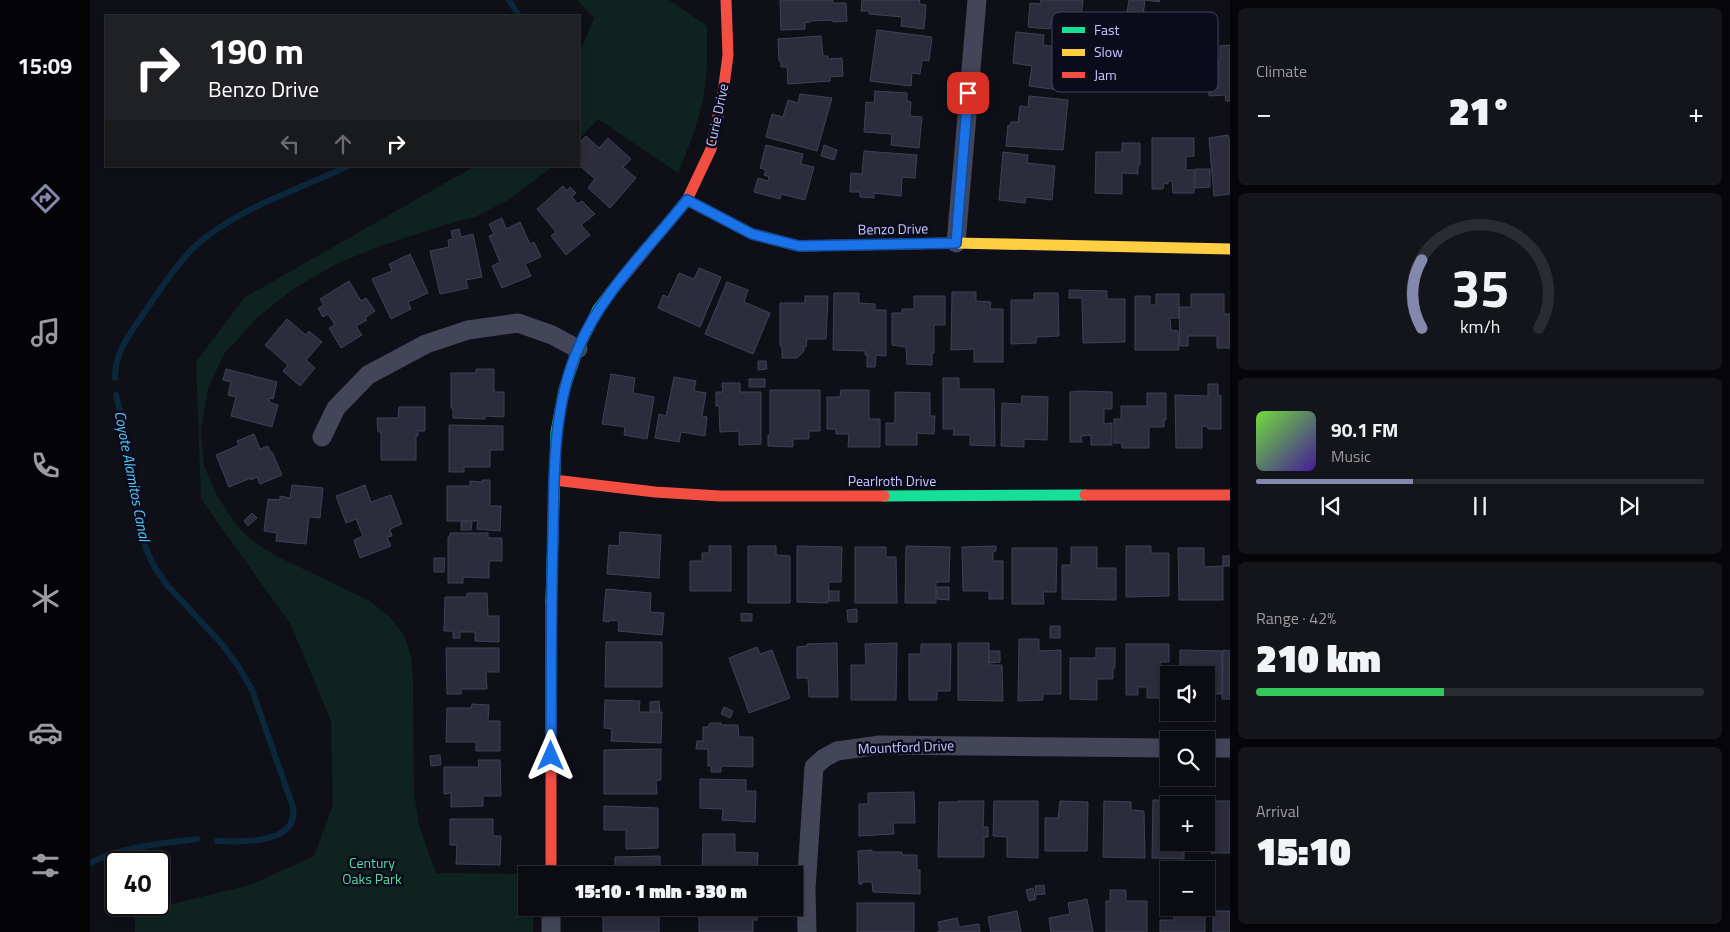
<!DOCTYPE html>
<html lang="en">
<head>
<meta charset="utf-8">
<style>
  :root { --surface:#0b0b12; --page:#14141b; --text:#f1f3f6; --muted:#9a9b9f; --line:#2b2b32; --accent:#8588ae }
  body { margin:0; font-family:"Titillium Web",sans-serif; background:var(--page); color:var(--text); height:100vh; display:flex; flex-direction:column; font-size:19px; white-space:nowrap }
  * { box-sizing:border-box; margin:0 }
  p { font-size:16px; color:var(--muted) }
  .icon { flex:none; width:28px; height:28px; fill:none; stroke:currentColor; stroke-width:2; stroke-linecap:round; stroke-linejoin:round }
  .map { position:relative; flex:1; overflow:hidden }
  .details { display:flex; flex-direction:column; gap:8px; padding:8px; background:#06060a; width:500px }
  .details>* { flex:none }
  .top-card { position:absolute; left:15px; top:15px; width:475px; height:152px; border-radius:0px; box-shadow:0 2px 8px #0003,0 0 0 1px var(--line); background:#202124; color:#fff; overflow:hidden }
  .controls { position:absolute; left:1070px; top:666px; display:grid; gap:10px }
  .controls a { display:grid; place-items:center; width:55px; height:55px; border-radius:0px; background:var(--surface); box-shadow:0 2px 8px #0003,0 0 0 1px var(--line); font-size:25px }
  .speed { position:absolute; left:15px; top:851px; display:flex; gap:10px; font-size:25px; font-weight:700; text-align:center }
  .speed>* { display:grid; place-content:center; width:65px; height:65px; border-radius:50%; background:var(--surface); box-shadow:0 2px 8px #0003,0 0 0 1px var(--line); line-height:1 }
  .speed .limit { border:2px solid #111; border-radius:8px; background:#fff; color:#111 }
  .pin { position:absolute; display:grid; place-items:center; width:42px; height:42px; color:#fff; margin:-21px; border-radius:10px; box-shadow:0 2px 8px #0006 }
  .me { position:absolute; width:55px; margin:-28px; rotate:0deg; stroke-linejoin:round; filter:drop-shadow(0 0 4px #0008) }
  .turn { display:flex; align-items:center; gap:18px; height:105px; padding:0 20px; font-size:22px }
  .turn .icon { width:65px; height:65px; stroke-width:2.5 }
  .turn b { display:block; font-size:35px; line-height:42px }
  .lanes { display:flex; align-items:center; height:48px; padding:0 20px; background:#0003; justify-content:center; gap:25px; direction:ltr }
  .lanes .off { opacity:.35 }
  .big { font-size:38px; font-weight:800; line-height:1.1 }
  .details .card { flex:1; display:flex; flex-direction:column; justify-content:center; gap:8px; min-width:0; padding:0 18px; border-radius:8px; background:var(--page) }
  .details .dial { align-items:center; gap:0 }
  .dial svg { height:130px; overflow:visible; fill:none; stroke:var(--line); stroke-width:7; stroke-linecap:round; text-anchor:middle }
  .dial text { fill:var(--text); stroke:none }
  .song { display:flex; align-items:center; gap:15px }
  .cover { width:60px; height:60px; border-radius:8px; background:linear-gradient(135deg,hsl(100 70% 55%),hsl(260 70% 35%)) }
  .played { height:5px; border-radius:2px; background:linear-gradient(90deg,var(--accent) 35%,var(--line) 35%) }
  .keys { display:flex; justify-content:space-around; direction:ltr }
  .heat { display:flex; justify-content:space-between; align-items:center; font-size:28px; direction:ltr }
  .charge { height:8px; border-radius:4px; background:linear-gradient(90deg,#34c759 42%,var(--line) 0) }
  .trip { position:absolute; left:428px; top:866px; width:285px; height:50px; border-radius:0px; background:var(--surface); box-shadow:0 2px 8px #0003,0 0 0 1px var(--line); font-weight:800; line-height:50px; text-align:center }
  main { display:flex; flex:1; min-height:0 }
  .dock { display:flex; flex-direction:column; width:90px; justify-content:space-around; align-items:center; background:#040407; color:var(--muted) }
  .dock .icon { width:35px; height:35px }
  .dock .active { color:var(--accent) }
  .dock b { font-size:22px; color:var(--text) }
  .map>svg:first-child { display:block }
</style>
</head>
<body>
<main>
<nav class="dock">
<b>15:09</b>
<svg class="icon active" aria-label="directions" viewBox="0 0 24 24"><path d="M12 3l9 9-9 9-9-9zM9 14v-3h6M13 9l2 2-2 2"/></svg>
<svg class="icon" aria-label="music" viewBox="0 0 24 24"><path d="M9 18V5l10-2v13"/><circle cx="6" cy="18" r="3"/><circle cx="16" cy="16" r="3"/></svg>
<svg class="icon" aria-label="phone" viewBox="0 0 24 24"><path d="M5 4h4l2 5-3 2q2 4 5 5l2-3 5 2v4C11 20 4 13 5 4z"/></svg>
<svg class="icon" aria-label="climate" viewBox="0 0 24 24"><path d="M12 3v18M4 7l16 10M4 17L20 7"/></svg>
<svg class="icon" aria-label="car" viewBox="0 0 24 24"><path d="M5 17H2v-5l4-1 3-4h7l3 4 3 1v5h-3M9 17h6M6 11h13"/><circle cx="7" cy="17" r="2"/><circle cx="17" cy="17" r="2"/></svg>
<svg class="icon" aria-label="filters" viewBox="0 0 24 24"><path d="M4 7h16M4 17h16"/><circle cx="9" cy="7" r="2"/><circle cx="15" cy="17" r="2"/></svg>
</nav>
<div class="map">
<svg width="1140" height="932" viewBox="0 0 1140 932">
  <rect width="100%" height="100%" fill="#0f0f18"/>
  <g fill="#0e231f">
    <path d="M487,0H579L617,26C617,48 618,70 614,92C610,120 599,146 588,173L508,119L489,139V55L504,18Z"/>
    <polygon points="385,166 463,166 420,199 385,217 354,225 293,245 246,264 203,289 169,316 134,354 118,388 111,431 114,465 127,496 147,526 163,541 186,556 278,600 299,616 314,635 321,656 323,678 324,793 329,826 346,873 443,874 436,875 436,908 443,908 443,932 45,932 45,913 160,885 224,856 243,805 241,721 201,625 111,499 106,362 154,298"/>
  </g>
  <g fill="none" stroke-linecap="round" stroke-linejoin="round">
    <g stroke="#0b273c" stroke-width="6">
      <polyline points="419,0 429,16"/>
      <path d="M25,378C25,351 41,332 56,310C70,290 84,268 101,250C144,209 206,191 258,166"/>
      <path d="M26,395L34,429L50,529L56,549L65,568L77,585L131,643L148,666L162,690L203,807C209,845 151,842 127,841"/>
      <path d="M0,863C32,846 72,844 107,839"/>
    </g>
  </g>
  <g fill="#2c2c3c" stroke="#404157">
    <polygon points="690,0 743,0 743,3 756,3 757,21 743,22 743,20 720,21 720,22 715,23 715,29 691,30"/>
    <polygon points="772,0 830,0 829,4 836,5 834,29 811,26 812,17 779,14 779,11 771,11"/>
    <polygon points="951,0 993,0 990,24 961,21 960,29 938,27 940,3 950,4"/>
    <polygon points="1039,0 1070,0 1069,2 1055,0 1053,15 1037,13"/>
    <polygon points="787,30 842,37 839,61 832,60 830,74 822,73 821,86 780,81"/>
    <polygon points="926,32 954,35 953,45 981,49 978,78 971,77 969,90 939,86 942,66 923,63"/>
    <polygon points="731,36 733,56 738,56 738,59 752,58 753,76 740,77 740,81 698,84 697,67 691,67 691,61 689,61 688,39"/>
    <polygon points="1140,45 1140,101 1136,101 1135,95 1119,96 1118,63 1121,62 1121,61 1130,60 1130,46"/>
    <polygon points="785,91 817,93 817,101 821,102 820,116 832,117 829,148 801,145 802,134 774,132 776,102 784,103"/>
    <polygon points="710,94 742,98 727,151 676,137 682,114 693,117 698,100 708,103"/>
    <polygon points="939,96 978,100 973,150 916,146 918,125 920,126 921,122 928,122 930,106 938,107"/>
    <polygon points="1138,135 1140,141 1140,194 1124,196 1119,138"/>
    <polygon points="496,136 509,148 518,138 541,159 533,167 546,178 520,208 498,188 505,179 489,165 489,143"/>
    <polygon points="1062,138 1104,138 1104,156 1096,157 1096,170 1104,170 1104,193 1083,193 1082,181 1078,181 1078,184 1074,183 1073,189 1062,189"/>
    <polygon points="1032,143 1050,143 1050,165 1048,165 1048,174 1032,173 1032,194 1005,193 1006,152 1032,152"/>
    <polygon points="676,145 713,154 711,164 724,167 715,200 691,194 690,199 664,192 668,178 678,181 679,177 674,175 676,170 670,168"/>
    <polygon points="734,145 747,150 744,160 731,156"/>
    <polygon points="774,151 827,155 825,178 812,177 811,196 784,193 784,198 770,197 770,192 760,192 761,173 772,174"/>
    <polygon points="913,152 938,155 937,163 965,166 962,200 936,197 935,203 909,200"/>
    <polygon points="1105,169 1120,169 1120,187 1105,188"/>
    <polygon points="473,186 477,191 480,187 486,193 482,197 488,204 492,201 505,214 491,225 500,235 476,255 461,236 466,232 447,209"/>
    <polygon points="412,218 416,229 430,222 440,244 444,242 451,257 435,264 441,276 412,288 402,266 410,262 399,236 404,234 399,224"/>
    <polygon points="369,229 371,237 383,234 392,277 376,280 378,288 350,294 340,251 359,247 358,240 363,239 361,231"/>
    <polygon points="320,254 338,293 318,302 321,309 301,319 282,279 302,271 299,264"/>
    <polygon points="609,268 631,277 610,327 568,308 573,295 578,297 589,273 604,279"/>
    <polygon points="259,281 271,301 276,298 285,311 275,318 277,320 266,326 272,335 251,348 239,328 245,325 238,314 233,317 228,308 234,305 230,299"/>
    <polygon points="637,282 658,290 654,302 680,313 663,354 615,334"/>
    <polygon points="979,290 1017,291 1017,299 1035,299 1035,342 993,343 992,298 979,298"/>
    <polygon points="862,292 886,292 886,301 901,302 900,309 913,309 913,362 884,362 884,349 861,350"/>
    <polygon points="744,293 769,293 769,303 785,304 785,310 796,310 796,356 786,355 785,367 777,367 777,355 775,355 775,351 743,350"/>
    <polygon points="944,293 968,293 969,336 946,337 946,343 921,344 921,300 944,300"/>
    <polygon points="1066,294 1089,294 1089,318 1080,318 1081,330 1088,331 1089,350 1045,350 1045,296 1060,296 1060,305 1066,305"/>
    <polygon points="1101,294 1134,294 1134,314 1140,314 1140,348 1127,348 1127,336 1098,336 1098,346 1090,346 1089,307 1101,307"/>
    <polygon points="715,296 738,296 736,339 717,339 716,347 714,346 714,351 707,358 692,358 692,346 690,346 690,303 715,303"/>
    <polygon points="824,296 855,296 855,325 844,325 844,353 842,353 842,365 817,364 816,347 802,345 802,313 812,313 812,309 824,309"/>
    <polygon points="197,319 216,335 219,331 232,342 216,360 225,368 210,386 193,371 198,365 175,345"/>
    <polygon points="668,361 676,361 677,369 668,370"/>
    <polygon points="136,369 187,382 183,399 180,398 179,402 188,405 182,427 141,416 146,397 138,395 141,382 133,380"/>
    <polygon points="386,369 404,369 404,392 414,392 414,417 395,416 395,419 363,418 363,408 361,408 361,373 386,373"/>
    <polygon points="521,374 545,378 543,393 564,397 557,439 534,435 535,427 512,424"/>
    <polygon points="584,377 606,381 604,391 616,393 612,416 617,417 615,436 591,432 589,442 565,438 569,414 576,416"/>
    <polygon points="853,378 869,378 869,389 904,389 905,446 880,445 880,435 863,435 864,429 853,429"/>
    <rect x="659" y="379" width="16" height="8"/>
    <polygon points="632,383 650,383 650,392 671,392 671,444 649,445 649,431 630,432 629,406 626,406 626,392 633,392"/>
    <polygon points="1118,384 1128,384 1128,395 1131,396 1131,429 1118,429 1118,427 1112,426 1112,448 1086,448 1085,395 1118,396"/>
    <polygon points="680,390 730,390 730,431 719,431 719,439 703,439 703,447 678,446 678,435 680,435"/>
    <polygon points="751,390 779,390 779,419 790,419 790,447 758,447 759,434 746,434 746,429 737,429 737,397 750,397"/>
    <polygon points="990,391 1022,392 1022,409 1014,409 1014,424 1022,423 1022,445 1001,445 1001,435 991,436 992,442 980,442 980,392"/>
    <polygon points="805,392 840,393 840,416 845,416 844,434 827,433 827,445 796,445 796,423 805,423"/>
    <polygon points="1057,393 1076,393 1076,420 1074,420 1074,427 1059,427 1059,448 1032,448 1032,443 1024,443 1024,419 1031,419 1031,406 1057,406"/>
    <polygon points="932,396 958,397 957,440 934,439 934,447 911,446 912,403 931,404"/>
    <polygon points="309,407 335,407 335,431 328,431 328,436 326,436 326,460 291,460 291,432 288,432 287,418 308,418"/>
    <polygon points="359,425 413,426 413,450 400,450 400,467 374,467 374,472 359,472"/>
    <polygon points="164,434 170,449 178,446 181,453 182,452 192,475 170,484 167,477 161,480 161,478 139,487 126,455 149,445 147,441"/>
    <polygon points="392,480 400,480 400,506 411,506 410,531 387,529 388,521 357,521 357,486 380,486 380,481 392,482"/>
    <polygon points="202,485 233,488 230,518 219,517 216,544 186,541 187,533 174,531 178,499 190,500 190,496 200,498"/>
    <polygon points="275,485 281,502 301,495 312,524 300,529 302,536 297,537 301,546 270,558 264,540 273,536 266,519 256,523 246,496"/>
    <polygon points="162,513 167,518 158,526 154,521"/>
    <polygon points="371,522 382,522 381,530 371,530"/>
    <polygon points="530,532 571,535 569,578 517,574 519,545 529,546"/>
    <polygon points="360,533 398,533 398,538 412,538 412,561 399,561 399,578 373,577 373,583 358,583 358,537 360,537"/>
    <polygon points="619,546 641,546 641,591 600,591 600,561 612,561 612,553 619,553"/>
    <polygon points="658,546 686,546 686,555 700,556 700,603 658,603"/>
    <polygon points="707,546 752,547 751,582 739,582 738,603 707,602"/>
    <polygon points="816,546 860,547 859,582 846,582 846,603 815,603"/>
    <polygon points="906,546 906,551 903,552 903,561 913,561 913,599 899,599 899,591 873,591 872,547"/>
    <polygon points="1036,546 1061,546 1061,553 1079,553 1079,596 1036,597"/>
    <polygon points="765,547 796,547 796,557 806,557 807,603 765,603"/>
    <polygon points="981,547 1007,547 1007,568 1026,568 1026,600 972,599 972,565 981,565"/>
    <polygon points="922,548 967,548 966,592 953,592 954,604 922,604"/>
    <polygon points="1088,548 1114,548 1114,567 1133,566 1133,600 1089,600"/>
    <rect x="1133" y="556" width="7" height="10"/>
    <polygon points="344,558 355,558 354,572 344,572"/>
    <polygon points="847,587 859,587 859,600 847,599"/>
    <polygon points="516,589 561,593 560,612 574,613 572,635 528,631 529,621 519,620 519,622 513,621"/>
    <rect x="739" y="591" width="10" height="10"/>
    <polygon points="377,593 397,593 398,616 409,616 409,642 385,641 385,632 370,632 370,638 363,638 363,631 354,631 355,597 377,597"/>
    <polygon points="767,609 767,622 758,622 757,610"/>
    <polygon points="651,613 662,614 662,621 651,621"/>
    <rect x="960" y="626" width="10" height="12"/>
    <polygon points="929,639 949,639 949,651 971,650 971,694 953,694 953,700 928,701"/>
    <polygon points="516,642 572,642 572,687 515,687"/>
    <polygon points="747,643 748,697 719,697 718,678 707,678 707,647 717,646 717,644"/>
    <polygon points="807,643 806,700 761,700 761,665 776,665 775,644"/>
    <polygon points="868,643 899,643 899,665 912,665 913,701 868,700"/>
    <polygon points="831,644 861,644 860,691 847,691 847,700 819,700 819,654 831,654"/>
    <polygon points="1036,644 1079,644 1079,662 1070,662 1071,675 1078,676 1078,698 1057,698 1057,687 1048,687 1048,695 1036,695"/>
    <polygon points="667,647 670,654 682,650 700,698 659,713 639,658"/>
    <polygon points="356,648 409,648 409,672 396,672 397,689 371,689 371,694 357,694"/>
    <polygon points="1006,648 1025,648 1025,668 1023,668 1023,679 1007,679 1007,700 980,699 980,658 1006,658"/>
    <polygon points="1090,650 1132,651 1132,694 1116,694 1116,675 1090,675"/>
    <polygon points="1133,650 1140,651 1140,699 1132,699"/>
    <polygon points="899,651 910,651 910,662 899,663"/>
    <polygon points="515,700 550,701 549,712 572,712 571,743 521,741 522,729 514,728"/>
    <polygon points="569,701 570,711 560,711 560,702"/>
    <polygon points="382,704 399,705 398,721 410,721 410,751 386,751 386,742 356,742 357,708 381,708"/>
    <polygon points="634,707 643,711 640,718 631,714"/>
    <polygon points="620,723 631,723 631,725 648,725 649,737 663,737 663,767 631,766 631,772 621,772 621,766 618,766 618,749 606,749 607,741 613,741 613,727 618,727"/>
    <polygon points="571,749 571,780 566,781 567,794 514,794 514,750"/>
    <polygon points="350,755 351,765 341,766 340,756"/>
    <polygon points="388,760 410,760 411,796 393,796 393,806 361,807 361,793 354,794 354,767 389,767"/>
    <polygon points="610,779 656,780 656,791 666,791 665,822 632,820 633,809 610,808"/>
    <polygon points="824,792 825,823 803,823 804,834 769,836 769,804 778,804 778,793"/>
    <polygon points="1063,800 1107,801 1107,805 1079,805 1079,842 1105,842 1105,849 1094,849 1094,859 1062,858"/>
    <polygon points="868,801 894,801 893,827 898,827 898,837 894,837 894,857 848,857 849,802 868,802"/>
    <polygon points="904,801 948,801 948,858 917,857 917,837 903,836"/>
    <polygon points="970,801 998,802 997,851 955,851 955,818 968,818"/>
    <polygon points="1014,801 1041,802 1041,810 1054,811 1055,858 1013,857"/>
    <rect x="1121" y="801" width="19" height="52"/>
    <polygon points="514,806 568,808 568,848 536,849 536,830 514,830"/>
    <polygon points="360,819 403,819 403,836 411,836 410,865 366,864 367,845 360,845"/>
    <polygon points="613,834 645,834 645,852 668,853 667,875 612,874"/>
    <polygon points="782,850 782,852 812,852 812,855 827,855 827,870 830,870 830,894 783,892 782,882 772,882 772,884 769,884 768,851"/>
    <polygon points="570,856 570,875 515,875 515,868 525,868 525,857"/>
    <polygon points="954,885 955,894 946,895 945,886"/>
    <polygon points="943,888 946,899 939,901 936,890"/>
    <polygon points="1020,890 1036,890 1036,901 1057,901 1057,932 1016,932 1016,901 1020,901"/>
    <polygon points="997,899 1003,932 961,932 959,918 980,914 978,903"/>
    <rect x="767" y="903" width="57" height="29"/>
    <polygon points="609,908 667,908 667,920 663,920 663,932 609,932"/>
    <polygon points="1084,908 1115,908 1115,932 1070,932 1070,920 1084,920"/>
    <rect x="513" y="911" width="56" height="21"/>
    <polygon points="927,911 931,932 901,932 898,917"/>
    <rect x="1123" y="911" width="17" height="21"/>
    <polygon points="867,918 869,927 889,924 890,932 847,932 850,931 848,922"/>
  </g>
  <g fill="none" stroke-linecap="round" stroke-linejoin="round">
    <g stroke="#434559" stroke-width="19">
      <polyline points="866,243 887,0"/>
      <polyline points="232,437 246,408 278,375 336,344 378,330 428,323 462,335 488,349"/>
      <polyline points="1116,748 1140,748"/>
      <polyline points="461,932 461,908"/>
      <polyline points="717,932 716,889 724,767 734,758 747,751 790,745 1079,748"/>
    </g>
    <g stroke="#16e098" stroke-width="11">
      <polyline points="794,496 995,495"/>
      <polyline points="461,602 466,432 474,390 488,349 508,309 520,293"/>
    </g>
    <polyline stroke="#ffcf43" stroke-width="11" points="865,243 1140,249"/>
    <g stroke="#f24e42" stroke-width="11">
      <polyline points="597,200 662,234 709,246 865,243"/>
      <polyline points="520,293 597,200 621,149 633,93 638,55 636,0"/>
      <polyline points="464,480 565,492 630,496 794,496"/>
      <polyline points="995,495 1140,495"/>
      <polyline points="461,602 461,875"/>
    </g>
  </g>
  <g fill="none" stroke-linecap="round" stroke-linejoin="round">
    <defs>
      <path id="route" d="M461,756C461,681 461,606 463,532C464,470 463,407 488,349C511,293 560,247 597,200L662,234L709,246L866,243L878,93"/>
    </defs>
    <use href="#route" stroke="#114b97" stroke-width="12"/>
    <use href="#route" stroke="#1a73e8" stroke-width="9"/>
  </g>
  <g text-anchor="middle" stroke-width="5" stroke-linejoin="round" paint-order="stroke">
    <g font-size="14" fill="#c5c9ff" stroke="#0b0b1c">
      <text transform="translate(627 115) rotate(-78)" y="5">Curie Drive</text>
      <text transform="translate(803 229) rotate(-1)" y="5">Benzo Drive</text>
      <text x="802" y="486">Pearlroth Drive</text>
      <text transform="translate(816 747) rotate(-2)" y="5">Mountford Drive</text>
    </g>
    <g font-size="14" fill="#52dea2" stroke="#0b0b1c">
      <text x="282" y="868">Century<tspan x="282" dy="16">Oaks Park</tspan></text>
    </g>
    <g font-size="15" font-style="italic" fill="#53cfff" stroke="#0b0b1c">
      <text transform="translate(42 476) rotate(79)" y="5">Coyote Alamitos Canal</text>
    </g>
  </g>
  <rect x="962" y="12" width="166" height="80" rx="8" fill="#0b0b1c" stroke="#434460" stroke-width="1"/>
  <rect x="972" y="27" width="23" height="6" fill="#16e098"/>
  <rect x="972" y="49" width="23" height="7" fill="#ffcf43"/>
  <rect x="972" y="72" width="23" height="6" fill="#f24e42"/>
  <g font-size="14" fill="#c5c9ff">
    <text x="1004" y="35">Fast</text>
    <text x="1004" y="57">Slow</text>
    <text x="1004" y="80">Jam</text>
  </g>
</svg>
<div class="controls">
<a><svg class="icon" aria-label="sound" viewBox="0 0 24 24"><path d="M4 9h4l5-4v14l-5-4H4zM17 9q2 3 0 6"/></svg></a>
<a><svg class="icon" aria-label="search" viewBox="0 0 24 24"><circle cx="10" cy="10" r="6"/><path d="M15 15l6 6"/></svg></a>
<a>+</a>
<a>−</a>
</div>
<div class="speed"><div class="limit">40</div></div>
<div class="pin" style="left:878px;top:93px;background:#d93025"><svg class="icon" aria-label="arrive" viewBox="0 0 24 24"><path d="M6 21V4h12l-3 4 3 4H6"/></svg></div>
<svg class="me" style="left:461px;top:756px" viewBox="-20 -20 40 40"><path d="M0-17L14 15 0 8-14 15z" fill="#1a73e8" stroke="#fff" stroke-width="4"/></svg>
<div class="trip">15:10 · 1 min · 330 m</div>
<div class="top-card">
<div class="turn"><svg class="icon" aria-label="right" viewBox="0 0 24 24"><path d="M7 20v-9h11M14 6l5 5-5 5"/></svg><div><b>190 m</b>Benzo Drive</div></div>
<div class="lanes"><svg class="icon off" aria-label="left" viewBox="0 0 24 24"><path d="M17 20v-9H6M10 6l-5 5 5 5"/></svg><svg class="icon off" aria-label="ahead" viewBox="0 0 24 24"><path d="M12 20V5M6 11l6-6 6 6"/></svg><svg class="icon" aria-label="right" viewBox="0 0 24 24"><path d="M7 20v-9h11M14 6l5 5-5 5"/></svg></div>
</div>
</div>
<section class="details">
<div class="card"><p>Climate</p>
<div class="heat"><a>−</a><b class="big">21°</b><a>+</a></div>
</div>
<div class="card dial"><svg viewBox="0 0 100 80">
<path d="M14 69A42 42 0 1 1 86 69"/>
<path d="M14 69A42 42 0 0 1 14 27" stroke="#8588ae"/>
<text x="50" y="56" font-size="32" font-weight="700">35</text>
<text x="50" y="72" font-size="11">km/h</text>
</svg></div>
<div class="card">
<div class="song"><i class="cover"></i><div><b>90.1 FM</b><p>Music</p></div></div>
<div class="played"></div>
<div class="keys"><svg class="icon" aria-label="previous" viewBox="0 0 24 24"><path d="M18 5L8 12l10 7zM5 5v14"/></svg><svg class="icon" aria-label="pause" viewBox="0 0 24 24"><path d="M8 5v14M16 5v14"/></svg><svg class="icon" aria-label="next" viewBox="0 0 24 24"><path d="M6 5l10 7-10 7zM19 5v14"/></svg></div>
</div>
<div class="card"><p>Range · 42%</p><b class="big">210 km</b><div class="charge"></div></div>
<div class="card"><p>Arrival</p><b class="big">15:10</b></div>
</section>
</main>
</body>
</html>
